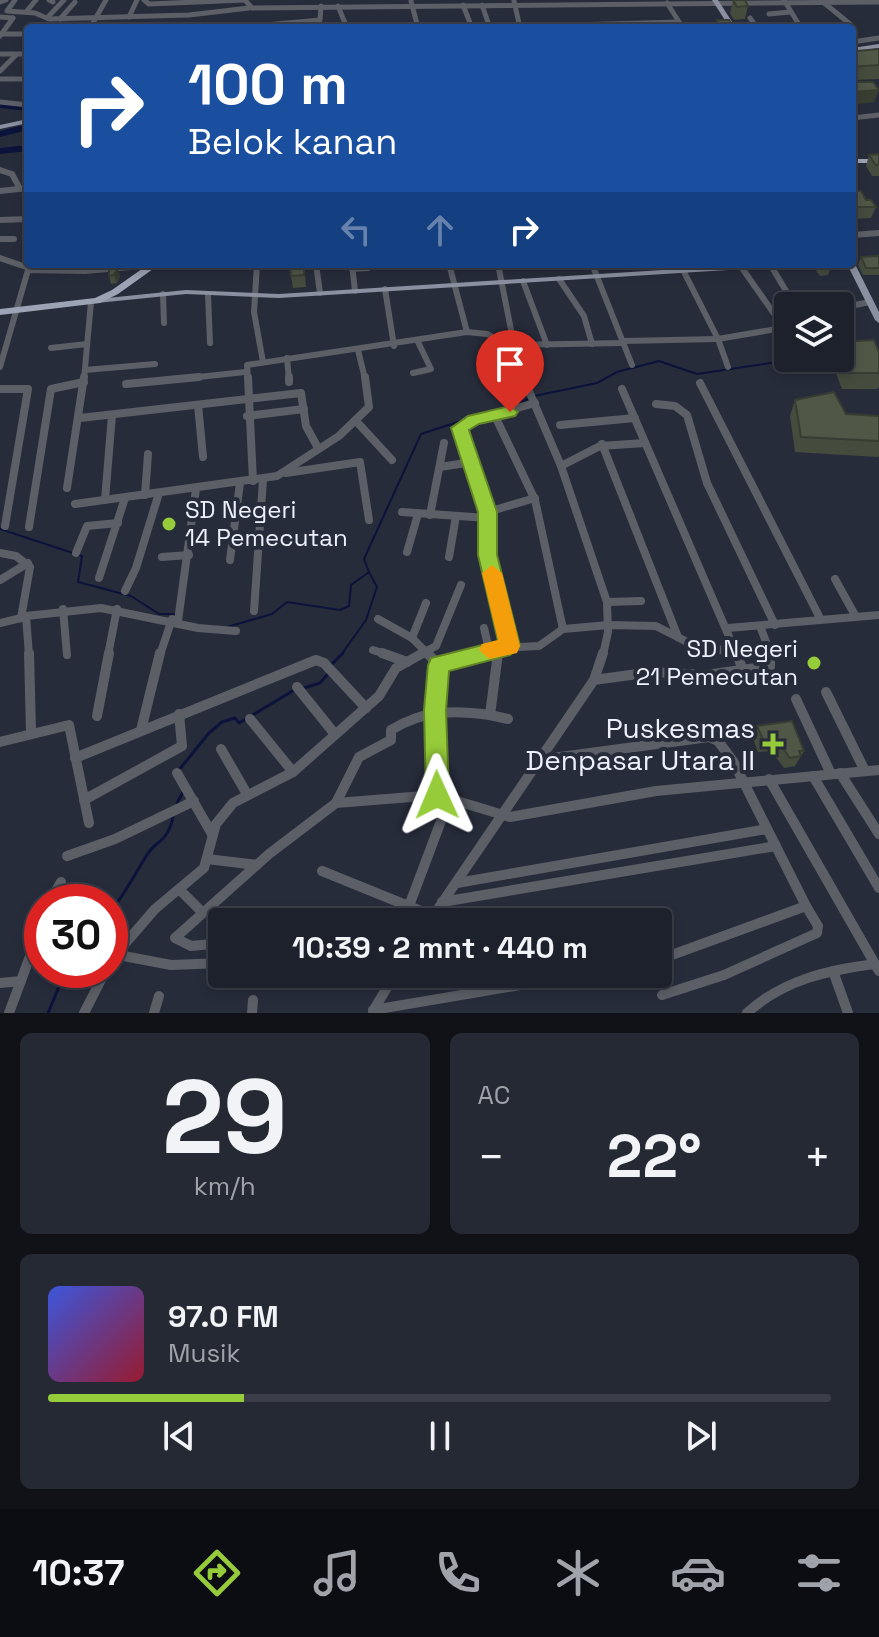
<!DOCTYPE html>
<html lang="id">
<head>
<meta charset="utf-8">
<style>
  :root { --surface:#1d212c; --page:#252934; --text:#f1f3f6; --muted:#a0a3a9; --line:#3b3e48; --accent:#96cc3a }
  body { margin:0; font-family:"Space Grotesk",sans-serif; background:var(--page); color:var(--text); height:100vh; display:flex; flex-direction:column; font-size:30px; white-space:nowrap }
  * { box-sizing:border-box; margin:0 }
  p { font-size:26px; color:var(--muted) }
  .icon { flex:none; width:44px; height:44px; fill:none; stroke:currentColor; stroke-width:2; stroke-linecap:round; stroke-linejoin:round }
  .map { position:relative; height:1013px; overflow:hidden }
  .panel { display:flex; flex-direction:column; gap:20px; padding:20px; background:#101218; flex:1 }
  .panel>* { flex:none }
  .hud { position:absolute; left:24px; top:24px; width:832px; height:244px; border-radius:8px; box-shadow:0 4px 12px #0003,0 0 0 2px var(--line); background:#1a4fa0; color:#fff; overflow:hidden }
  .fabs { position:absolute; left:774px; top:292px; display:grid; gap:16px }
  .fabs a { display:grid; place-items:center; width:80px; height:80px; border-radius:8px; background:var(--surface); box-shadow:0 4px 12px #0003,0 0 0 2px var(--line); font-size:40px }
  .speed { position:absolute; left:24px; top:884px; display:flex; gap:16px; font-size:40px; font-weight:700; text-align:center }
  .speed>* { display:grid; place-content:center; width:104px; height:104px; border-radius:50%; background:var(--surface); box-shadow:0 4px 12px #0003,0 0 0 2px var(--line); line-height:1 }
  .speed .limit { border:12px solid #d22; background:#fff; color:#111 }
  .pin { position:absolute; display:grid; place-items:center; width:68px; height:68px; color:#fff; margin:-82px -34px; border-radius:50% 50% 50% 0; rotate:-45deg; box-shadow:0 0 8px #0007 }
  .pin .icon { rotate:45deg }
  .me { position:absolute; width:88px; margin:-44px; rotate:359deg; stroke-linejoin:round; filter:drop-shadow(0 0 6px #0008) }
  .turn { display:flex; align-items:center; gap:28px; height:168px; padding:0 32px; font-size:36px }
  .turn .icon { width:104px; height:104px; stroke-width:2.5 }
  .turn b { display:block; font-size:56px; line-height:68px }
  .lanes { display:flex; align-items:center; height:76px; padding:0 32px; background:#0003; justify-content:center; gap:40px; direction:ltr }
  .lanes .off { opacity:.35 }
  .big { font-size:60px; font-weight:600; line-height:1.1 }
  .panel .tile { flex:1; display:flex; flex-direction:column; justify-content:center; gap:12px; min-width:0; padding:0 28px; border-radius:12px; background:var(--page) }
  .panel .dial { align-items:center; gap:0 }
  .dial b { font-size:104px; line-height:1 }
  .song { display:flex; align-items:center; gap:24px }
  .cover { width:96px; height:96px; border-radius:12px; background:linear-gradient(135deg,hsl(230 70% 55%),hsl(350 70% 35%)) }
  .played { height:8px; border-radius:4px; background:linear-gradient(90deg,var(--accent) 25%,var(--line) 25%) }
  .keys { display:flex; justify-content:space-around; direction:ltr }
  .heat { display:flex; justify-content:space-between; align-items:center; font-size:44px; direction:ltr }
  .panel .tiles { flex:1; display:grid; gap:20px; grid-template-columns:1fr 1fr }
  .tile:last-child { grid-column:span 2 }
  .trip { position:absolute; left:208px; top:908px; width:464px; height:80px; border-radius:8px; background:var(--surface); box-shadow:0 4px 12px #0003,0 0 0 2px var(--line); font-weight:600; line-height:80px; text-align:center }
  .menu { display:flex; height:128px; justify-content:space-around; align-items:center; background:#0c0d12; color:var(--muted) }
  .menu .icon { width:56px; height:56px }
  .menu .selected { color:var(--accent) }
  .menu b { font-size:36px; color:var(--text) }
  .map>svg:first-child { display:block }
</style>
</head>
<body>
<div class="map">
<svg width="879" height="1013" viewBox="0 0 879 1013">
  <rect width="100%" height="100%" fill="#272c3b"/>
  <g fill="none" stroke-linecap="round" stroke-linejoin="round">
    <g stroke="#0b133a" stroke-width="2">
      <polyline points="534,396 597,383 617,372 659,361 697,374 803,358"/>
      <polyline points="516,404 528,399"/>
      <polyline points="0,529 82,556 78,582 131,596 159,614 177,614"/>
      <polyline points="227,627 272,614 287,602 340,610 349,606 351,585 369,572 364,559 421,434 479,415"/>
      <polyline points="341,655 366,620 377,587 369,572"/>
    </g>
    <g stroke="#0b133a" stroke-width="3">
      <polyline points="332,664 343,653"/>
      <polyline points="304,688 320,683 328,674"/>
      <polyline points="251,716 294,690"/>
      <polyline points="179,770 209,733 222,722 235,718 239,723 246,719"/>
      <polyline points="177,803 183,792"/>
      <path d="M110,913C124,894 133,878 145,858C155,839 167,845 173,817"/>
      <polyline points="48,1013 66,970"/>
    </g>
    <g fill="#0b133a" fill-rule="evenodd">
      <polygon points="0,102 28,105 28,111 0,108"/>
      <polygon points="28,124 28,130 0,137 0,131"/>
      <polygon points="28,145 28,151 0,154 0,148"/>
    </g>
    <g stroke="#5c5f66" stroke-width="5">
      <polyline points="15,0 7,11 35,13 49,19 189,15 249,8"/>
      <polyline points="49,0 53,2"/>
      <polyline points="144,0 149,4 245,0"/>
      <polyline points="245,0 252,8 879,2"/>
      <polyline points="784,0 801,28"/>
      <polyline points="411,1 418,28"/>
      <polyline points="514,1 520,28"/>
      <polyline points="0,2 6,0"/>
      <polyline points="823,2 850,24"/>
      <polyline points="667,3 683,28"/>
      <polyline points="463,5 472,28"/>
      <polyline points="482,5 490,28"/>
      <polyline points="338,6 347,28"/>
      <polyline points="26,12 36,0"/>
      <polyline points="769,14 790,12"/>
      <polyline points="0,17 13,18"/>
      <polyline points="129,17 137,0"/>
      <polyline points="47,18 64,0"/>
      <polyline points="750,18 757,28"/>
      <polyline points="60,19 75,2"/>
      <polyline points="90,28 106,0"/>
      <polyline points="231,28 320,20 321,6"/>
      <polyline points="573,28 572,25 679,22"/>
      <polyline points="2,34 28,34"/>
      <polyline points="0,36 13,18"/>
      <polyline points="852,42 879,38"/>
      <polyline points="0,54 28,54"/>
      <polyline points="0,71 16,55"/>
      <polyline points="0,79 28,79"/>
      <polyline points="0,102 28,105"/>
      <polyline points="852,118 879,115"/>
    </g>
    <g stroke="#5c5f66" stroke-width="6">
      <polyline points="0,170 12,174 19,187"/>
      <polyline points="0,191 28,188"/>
      <polyline points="0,220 28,219"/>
      <polyline points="852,235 879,233"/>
      <polyline points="0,239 14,239"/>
      <polyline points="0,258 32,269"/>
      <polyline points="257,264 254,312 263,362"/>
      <polyline points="316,264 320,293"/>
      <polyline points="352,264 355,291"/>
      <polyline points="449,264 467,332"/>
      <polyline points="498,264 514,345"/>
      <polyline points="592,264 632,365"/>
      <polyline points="770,264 795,306"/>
      <polyline points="742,268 784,328"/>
      <polyline points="352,269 368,268"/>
      <polyline points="684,272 718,339"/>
      <polyline points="559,279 584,316 592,344"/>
      <polyline points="523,281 547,345"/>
      <polyline points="385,289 394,346"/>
      <polyline points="163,294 164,323"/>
      <polyline points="208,294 210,343"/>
      <polyline points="815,294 834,306"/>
      <polyline points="840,308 870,302"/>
      <polyline points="623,341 718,339"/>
      <polyline points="509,345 624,343"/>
      <polyline points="51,348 87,344"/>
      <polyline points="358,350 365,379"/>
      <polyline points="287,358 289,379"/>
      <polyline points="0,367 28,270 85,271 154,265"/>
      <polyline points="728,367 718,339 788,327"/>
      <polyline points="85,370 155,364"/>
      <polyline points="496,370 518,363"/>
      <polyline points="413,373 431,369 418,342"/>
      <polyline points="84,379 91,302"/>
      <polyline points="180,379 245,372"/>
      <polyline points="248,379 247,365 467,332 487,334 509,345 523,379"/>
    </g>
    <g stroke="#5c5f66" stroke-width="8">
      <polyline points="248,377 253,481"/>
      <polyline points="289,377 289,382"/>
      <polyline points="523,377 561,466 607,602 608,632 603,655"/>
      <polyline points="700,383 821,620"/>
      <polyline points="126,384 199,377"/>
      <polyline points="0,389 28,389 5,526"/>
      <polyline points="622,389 737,655"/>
      <polyline points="656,404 675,406 687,415 707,483 775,625"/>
      <polyline points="198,405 203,457"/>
      <polyline points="247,416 304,409"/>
      <polyline points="495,416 535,500 563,629"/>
      <polyline points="80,418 301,393 306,426 318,448"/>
      <polyline points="356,421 392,460"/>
      <polyline points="560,425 635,418"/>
      <polyline points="602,444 678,637"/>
      <polyline points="561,466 600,446 645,443"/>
      <polyline points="440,467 472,462"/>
      <polyline points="286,473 360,462 369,520"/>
      <polyline points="67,488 84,377"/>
      <polyline points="145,495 148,454"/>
      <polyline points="105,500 112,415"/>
      <polyline points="75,504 277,476 339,436 369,407 365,377"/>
      <polyline points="402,512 487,518"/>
      <polyline points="488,512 535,498"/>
      <polyline points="430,515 444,443"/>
      <polyline points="29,527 51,389 84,382"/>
      <polyline points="407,552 418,514"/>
      <polyline points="0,553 16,556 30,567 21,618"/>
      <polyline points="76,553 87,526 118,523"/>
      <polyline points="162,557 189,555"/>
      <polyline points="449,557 456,516"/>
      <polyline points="230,560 240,483"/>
      <polyline points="99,578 125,498"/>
      <polyline points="835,579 856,617"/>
      <polyline points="0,580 28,563"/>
      <polyline points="125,591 136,568 159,493"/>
      <polyline points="607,602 641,601"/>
      <polyline points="63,609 67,655"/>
      <polyline points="254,611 263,480"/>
      <polyline points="26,616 101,608 198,628 236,631"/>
      <polyline points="21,618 26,616 29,655"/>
      <polyline points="378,619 412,638 429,655"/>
      <polyline points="178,621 196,489"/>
      <polyline points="0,623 21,618"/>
      <polyline points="760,626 771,655"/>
      <polyline points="484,628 489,650"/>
      <polyline points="728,628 879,615"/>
      <polyline points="412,638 426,603"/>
      <polyline points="510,646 488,555 488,512 460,428 474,420 535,403"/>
      <polyline points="373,650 388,655"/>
      <polyline points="108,655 117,609"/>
      <polyline points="160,655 172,619"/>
      <polyline points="419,655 436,646 461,585"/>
      <polyline points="474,655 499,648 539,646 563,629 609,625 656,626 691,644 736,653"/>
      <polyline points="498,655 499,648"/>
    </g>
    <g stroke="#5c5f66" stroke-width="10">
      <polyline points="29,653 31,732"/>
      <polyline points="382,653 407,662"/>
      <polyline points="427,653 439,665 481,653"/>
      <polyline points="737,653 743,671"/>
      <polyline points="594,680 652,672 706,675 770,666 770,653"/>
      <polyline points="297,687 334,733"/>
      <polyline points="826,692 865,771"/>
      <polyline points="796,699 831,774"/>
      <polyline points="490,715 508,719"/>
      <polyline points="97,716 109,653"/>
      <polyline points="250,719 293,772"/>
      <polyline points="141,730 160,653"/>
      <polyline points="0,742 69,725 89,823"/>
      <polyline points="221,749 247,794"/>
      <polyline points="75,758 316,660 324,663 366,708"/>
      <polyline points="538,760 709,737 718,741 733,761 806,906 658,960"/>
      <polyline points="177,773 212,834"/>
      <polyline points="840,773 879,834"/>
      <polyline points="813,776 879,888"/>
      <polyline points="769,779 879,971"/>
      <polyline points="437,795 435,710 439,665"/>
      <polyline points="84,800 182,746 179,714"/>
      <path d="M336,803L359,757L391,740V730C423,710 453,710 490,715L498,653"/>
      <polyline points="67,856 115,839 194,801"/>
      <polyline points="207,859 257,865"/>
      <polyline points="322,871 433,916"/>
      <polyline points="457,883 767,829"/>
      <polyline points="181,891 203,913"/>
      <polyline points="50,902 61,882"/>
      <polyline points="442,902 776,846"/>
      <polyline points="409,906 450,797"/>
      <polyline points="429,922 594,680 603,653"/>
      <polyline points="467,922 531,911"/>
      <polyline points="222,943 191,946 175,938 269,854 336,803 437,795 510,817 656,791 879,770"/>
      <polyline points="113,954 171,965 222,963"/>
      <polyline points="110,961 155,909 204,868 216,824 233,803 293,772 379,696 396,668 423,653"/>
      <polyline points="833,971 848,1013"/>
      <polyline points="0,983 21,981"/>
      <polyline points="662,995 724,975 817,933 818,926 806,906"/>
      <polyline points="373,1010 585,974"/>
      <polyline points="373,1011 395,974"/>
      <polyline points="9,1013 42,924"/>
      <polyline points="84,1013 106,970"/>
      <polyline points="154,1013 159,996"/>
      <polyline points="252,1013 253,1000"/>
      <path d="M747,1013C783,980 828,970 875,964"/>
    </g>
    <g fill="#8a909f" fill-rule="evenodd">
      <polygon points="712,0 718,0 736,28 730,28"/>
      <polygon points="879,44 879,48 852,52 852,48"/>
      <polygon points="28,119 28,123 0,129 0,125"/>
      <polygon points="852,262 855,264 879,312 879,323 875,320 847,264 852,264"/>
      <polygon points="757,264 798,264 794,266 279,298 186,294 97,303 93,301 97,299 186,290 279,294"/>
    </g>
    <g fill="#9ca3b5" fill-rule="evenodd">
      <rect x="852" y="159" width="27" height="4"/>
      <polygon points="149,264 160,264 118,294 100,303 0,315 0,309 95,298 112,290"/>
    </g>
  </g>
  <g fill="#454b3d">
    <polygon points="733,0 748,6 745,19 734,20 730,13"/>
    <polygon points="717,20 734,28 715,28"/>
    <polygon points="852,48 857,51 879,49 879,79 852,80"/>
    <polygon points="879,154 879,176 872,176 866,166 869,155"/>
    <polygon points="852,191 876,207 871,218 852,219"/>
    <polygon points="879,256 879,275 863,275 858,265 861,257"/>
    <polygon points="304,264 306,287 293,288 291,276"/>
    <polygon points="661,264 680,264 680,265 662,266"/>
    <polygon points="816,264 829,264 831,267 828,275 820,276 814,268"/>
    <polygon points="109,276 120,276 117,283 111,284"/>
    <polygon points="840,342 879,352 879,387 877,389 842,389 834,368 825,367 821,358 840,358"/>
    <polygon points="795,400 846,414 879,416 879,456 878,457 795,452 790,416"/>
    <polygon points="757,726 804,751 795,766 784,768 771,751 758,752 752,736"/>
  </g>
  <g fill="#383d32">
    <polygon points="879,90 874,102 852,105 852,92"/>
    <polygon points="118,268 120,276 117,283 114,275"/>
  </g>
  <g fill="#505747" stroke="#383d32" stroke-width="2">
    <polygon points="733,0 745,0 748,6 737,7"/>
    <polygon points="717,20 729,20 734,28 722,28"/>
    <polygon points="852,48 857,51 879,49 879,65 852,67"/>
    <polygon points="852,82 873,82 879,90 852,92"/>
    <polygon points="879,154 879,165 876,165 869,155"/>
    <polygon points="852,191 861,191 866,200 871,200 876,207 852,207"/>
    <polygon points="879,256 879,268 866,268 861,257"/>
    <polygon points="290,264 304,264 304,275 291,276"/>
    <polygon points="820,264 829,264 831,267 823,268"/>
    <polygon points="118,268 114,275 109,276 109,269"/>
    <polygon points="874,340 879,352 879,373 849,373 840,352 840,342"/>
    <polygon points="834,392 846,414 879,416 879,441 801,437 795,400"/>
    <polygon points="792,721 804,751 799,751 801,756 790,758 777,740 764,742 757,726"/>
  </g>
  <polygon fill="#96cc3a" stroke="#628526" stroke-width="2" points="510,406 518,412 515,416 479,424 469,430 497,512 497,555 520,646 510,655 449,671 446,710 449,795 446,802 437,806 429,802 426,795 424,710 428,665 431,658 439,656 498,641 478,555 478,512 451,428 468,416"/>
  <polygon fill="#f59e0b" points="492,565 502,573 520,646 517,653 489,659 479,650 482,644 498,640 482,573"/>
  <g fill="#96cc3a" stroke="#272c3b" stroke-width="3">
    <circle cx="169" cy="524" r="8"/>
    <circle cx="814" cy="663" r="8"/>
    <path d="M769 732h8v8h8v8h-8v8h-8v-8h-8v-8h8z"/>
  </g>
  <g text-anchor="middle" stroke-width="8" stroke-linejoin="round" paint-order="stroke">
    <g font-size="24" fill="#eef1fb" stroke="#272c3b" text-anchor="start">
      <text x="185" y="518">SD Negeri<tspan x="185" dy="28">14 Pemecutan</tspan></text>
      <text x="798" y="657" text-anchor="end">SD Negeri<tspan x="798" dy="28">21 Pemecutan</tspan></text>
    </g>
    <g font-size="28" fill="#eef1fb" stroke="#272c3b" text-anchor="end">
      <text x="755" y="738">Puskesmas<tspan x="755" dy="32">Denpasar Utara II</tspan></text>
    </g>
  </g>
</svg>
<div class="fabs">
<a><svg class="icon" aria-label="layers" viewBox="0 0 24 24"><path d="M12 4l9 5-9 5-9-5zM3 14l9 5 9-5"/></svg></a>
</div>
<div class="speed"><div class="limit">30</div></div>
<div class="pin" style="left:510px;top:412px;background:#d93025"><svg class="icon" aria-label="arrive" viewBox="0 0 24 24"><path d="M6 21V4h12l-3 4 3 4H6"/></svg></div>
<svg class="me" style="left:437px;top:795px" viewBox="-20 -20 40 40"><path d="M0-17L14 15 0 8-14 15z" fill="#96cc3a" stroke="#fff" stroke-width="4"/></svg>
<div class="trip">10:39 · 2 mnt · 440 m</div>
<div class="hud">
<div class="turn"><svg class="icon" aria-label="right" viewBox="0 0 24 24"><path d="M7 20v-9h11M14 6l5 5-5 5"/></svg><div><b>100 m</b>Belok kanan</div></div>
<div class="lanes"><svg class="icon off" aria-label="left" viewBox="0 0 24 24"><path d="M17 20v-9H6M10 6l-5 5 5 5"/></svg><svg class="icon off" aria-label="ahead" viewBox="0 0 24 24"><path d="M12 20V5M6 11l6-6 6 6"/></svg><svg class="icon" aria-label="right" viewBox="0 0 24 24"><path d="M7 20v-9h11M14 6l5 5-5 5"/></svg></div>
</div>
</div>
<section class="panel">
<div class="tiles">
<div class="tile dial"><b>29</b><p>km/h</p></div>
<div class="tile"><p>AC</p>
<div class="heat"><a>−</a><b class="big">22°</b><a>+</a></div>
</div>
<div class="tile">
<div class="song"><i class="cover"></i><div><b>97.0 FM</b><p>Musik</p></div></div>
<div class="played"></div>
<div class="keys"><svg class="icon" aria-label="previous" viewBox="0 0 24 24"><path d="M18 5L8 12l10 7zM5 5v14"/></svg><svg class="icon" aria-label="pause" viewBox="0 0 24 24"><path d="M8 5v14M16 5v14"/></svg><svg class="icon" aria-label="next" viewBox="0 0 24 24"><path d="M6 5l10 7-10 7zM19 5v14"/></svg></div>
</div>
</div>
</section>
<nav class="menu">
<b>10:37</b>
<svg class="icon selected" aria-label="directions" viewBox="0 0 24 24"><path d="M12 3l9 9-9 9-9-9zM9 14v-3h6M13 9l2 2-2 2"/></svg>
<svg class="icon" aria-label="music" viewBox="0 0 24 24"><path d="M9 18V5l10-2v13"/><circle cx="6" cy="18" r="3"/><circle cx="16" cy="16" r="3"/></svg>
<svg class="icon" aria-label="phone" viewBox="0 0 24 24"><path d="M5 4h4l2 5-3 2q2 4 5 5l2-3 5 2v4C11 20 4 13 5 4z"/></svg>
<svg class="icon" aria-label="climate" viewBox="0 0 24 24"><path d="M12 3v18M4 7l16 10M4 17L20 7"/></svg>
<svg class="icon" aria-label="car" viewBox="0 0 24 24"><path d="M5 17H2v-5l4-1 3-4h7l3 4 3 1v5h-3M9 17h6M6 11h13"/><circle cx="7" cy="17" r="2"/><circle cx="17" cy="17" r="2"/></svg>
<svg class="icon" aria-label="filters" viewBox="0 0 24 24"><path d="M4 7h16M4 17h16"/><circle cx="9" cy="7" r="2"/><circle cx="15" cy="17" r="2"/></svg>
</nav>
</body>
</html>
